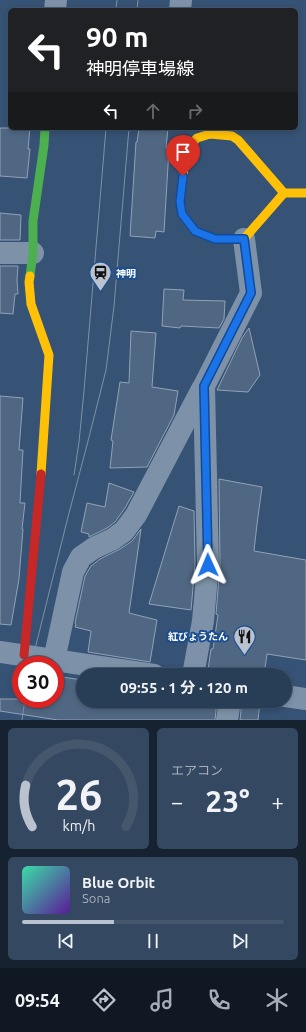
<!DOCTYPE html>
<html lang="ja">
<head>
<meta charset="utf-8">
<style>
  :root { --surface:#283e57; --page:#344961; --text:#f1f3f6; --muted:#a5aeba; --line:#44576d; --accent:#b9c2ce }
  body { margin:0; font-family:Ubuntu,"Noto Sans JP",sans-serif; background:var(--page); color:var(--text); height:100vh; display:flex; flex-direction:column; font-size:15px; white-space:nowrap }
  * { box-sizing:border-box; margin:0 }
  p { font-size:13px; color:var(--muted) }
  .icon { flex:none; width:22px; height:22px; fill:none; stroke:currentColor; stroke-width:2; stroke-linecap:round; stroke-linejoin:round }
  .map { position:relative; height:720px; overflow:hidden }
  .side { display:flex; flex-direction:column; gap:8px; padding:8px; background:#162230; flex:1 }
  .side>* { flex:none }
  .banner { position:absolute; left:8px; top:8px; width:290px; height:122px; border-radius:6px; box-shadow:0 2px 6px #0003,0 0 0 1px var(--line); background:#202124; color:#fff; overflow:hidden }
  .speed { position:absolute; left:12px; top:656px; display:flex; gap:8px; font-size:20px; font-weight:700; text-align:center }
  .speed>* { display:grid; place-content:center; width:52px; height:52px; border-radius:50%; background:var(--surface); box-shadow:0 2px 6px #0003,0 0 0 1px var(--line); line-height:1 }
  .speed .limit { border:6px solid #d22; background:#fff; color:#111 }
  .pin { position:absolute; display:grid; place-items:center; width:34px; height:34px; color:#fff; margin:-41px -17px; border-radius:50% 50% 50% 0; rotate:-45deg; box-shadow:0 0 4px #0007 }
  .pin .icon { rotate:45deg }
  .me { position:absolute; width:44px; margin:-22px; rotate:359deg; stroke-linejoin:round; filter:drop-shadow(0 0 3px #0008) }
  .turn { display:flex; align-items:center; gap:14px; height:84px; padding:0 12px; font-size:18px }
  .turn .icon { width:52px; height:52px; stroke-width:2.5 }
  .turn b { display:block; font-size:28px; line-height:34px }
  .lanes { display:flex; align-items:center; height:38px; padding:0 12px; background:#0003; justify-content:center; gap:20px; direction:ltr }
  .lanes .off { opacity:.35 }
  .big { font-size:30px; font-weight:700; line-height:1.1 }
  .side .card { flex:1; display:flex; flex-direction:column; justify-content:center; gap:6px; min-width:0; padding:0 14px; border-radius:6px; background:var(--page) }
  .side .dial { align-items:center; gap:0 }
  .dial svg { height:104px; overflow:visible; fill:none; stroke:var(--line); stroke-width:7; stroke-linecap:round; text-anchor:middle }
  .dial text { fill:var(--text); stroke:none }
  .song { display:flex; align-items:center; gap:12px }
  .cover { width:48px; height:48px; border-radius:6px; background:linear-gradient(135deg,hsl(160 70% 55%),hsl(270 70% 35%)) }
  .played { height:4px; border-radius:2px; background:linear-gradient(90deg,var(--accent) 35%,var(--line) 35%) }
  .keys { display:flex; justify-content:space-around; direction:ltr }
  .heat { display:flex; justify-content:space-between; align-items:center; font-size:22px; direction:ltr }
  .side .tiles { flex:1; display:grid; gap:8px; grid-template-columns:1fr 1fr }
  .card:last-child { grid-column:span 2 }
  .trip { position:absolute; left:76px; top:668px; width:216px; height:40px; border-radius:20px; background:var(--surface); box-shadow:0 2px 6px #0003,0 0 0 1px var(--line); font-weight:700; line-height:40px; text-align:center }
  .dock { display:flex; height:64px; justify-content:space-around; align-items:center; background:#101923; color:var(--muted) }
  .dock .icon { width:28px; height:28px }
  .dock .active { color:var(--accent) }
  .dock b { font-size:18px; color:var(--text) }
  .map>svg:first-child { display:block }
</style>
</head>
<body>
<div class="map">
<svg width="306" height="720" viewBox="0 0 306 720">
  <rect width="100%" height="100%" fill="#365274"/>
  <g fill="#506783" stroke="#92a2b6">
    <polygon points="0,128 30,128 28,149 30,149 27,178 0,176"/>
    <polygon points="139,128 168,128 166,148 169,149 164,232 156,231 155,238 130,236 136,142 137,142"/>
    <polygon points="0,213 21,215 20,240 0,240"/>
    <polygon points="0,266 18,266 17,280 18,294 15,294 13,314 0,313"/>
    <polygon points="164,289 184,290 183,300 225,301 224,319 219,328 181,326 180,328 162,326"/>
    <polygon points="249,328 260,375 248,392 217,390 242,338"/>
    <polygon points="131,331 156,333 152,387 178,391 174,415 147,467 110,468 113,441 111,440 120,382 129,383"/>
    <polygon points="0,396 23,398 19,450 23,450 20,503 25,503 22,529 23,529 19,579 11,625 0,624"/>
    <polygon points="219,479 262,487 257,524 254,551 306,560 306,660 267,654 264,675 250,675 208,670 211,649 213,649 218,615 216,614 220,565"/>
    <polygon points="109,483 134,492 125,508 115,522 107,528 89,537 89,534 81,532 87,503 105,507"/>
    <polygon points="179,506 194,511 195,565 191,610 149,604"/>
    <polygon points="141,529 129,613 157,620 150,662 88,652 91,631 75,627 76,624 75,623 85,576 91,566 100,559 120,549 132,541"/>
    <polygon points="55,676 83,680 83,701 217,701 215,720 58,720 0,711 0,699 55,699"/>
    <polygon points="242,701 260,701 258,720 240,720"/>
  </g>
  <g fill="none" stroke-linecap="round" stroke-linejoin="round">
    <g stroke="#7d92a8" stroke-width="22">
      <polyline points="55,10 56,0"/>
      <polyline points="180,10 181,0"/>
      <polyline points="0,253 33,253"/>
      <polyline points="0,652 154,675"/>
      <polyline points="54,660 73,572 81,557 94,548 113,539 124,531 136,515 202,389"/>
      <polyline points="193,675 203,621 208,565 204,386 251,293 244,239"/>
      <polyline points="285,696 306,699"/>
      <polyline points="227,720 230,701"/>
    </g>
    <polyline stroke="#4caf50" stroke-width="9" points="30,276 33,253 33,221 44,145 45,128"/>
    <g stroke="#ffc107" stroke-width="9">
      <polyline points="284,193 244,239 215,239 195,231 182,214 180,202 186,150 197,138 210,134 232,136 238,140 284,193 306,193"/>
      <polyline points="30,276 29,282 31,304 49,355 41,474"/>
    </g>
    <polyline stroke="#c62828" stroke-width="9" points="24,655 41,474"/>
    <g stroke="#7e92a7" stroke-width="1">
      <polyline points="116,10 117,0"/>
      <polyline points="137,10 138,0"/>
      <polyline points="74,475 79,442 84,391 106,128"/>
      <polyline points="31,665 68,517 87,445 106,370 114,306 129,128"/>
      <polyline points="22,720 25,699"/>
    </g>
  </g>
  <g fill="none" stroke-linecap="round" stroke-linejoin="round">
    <defs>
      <polyline id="route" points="183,176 180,202 182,214 195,231 215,239 244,239 251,293 204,386 208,565"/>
    </defs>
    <use href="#route" stroke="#114b97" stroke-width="10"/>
    <use href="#route" stroke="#1a73e8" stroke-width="7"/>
  </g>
  <defs>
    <symbol id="station-pin" viewBox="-11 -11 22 30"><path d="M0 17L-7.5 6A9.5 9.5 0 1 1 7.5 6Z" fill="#b9c2ce" stroke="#1b4f8f"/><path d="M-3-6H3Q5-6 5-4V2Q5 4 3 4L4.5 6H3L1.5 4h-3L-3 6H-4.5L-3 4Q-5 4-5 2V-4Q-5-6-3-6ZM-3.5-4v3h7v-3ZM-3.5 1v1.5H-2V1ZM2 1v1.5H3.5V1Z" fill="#111"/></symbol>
    <symbol id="restaurant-pin" viewBox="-11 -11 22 30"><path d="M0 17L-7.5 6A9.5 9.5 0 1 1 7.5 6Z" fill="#b9c2ce" stroke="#1b4f8f"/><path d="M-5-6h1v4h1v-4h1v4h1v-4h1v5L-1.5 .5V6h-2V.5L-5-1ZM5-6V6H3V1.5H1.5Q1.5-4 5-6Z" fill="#111"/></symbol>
  </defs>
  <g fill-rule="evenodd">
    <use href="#station-pin" x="88" y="260" width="25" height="34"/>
    <use href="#restaurant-pin" x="232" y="624" width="25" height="34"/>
  </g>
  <g text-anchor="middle" stroke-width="4" stroke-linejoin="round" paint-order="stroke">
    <g font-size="10" font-weight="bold" fill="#fff" stroke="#1b4f8f" text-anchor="start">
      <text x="116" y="277">神明</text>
      <text x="228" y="640" text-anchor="end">紅びょうたん</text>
    </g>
  </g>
</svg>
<div class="speed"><div class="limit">30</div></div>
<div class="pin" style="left:183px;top:176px;background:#d93025"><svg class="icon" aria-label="arrive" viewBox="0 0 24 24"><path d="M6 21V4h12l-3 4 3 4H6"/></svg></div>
<svg class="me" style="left:208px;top:565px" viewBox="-20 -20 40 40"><path d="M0-17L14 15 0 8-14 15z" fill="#1a73e8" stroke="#fff" stroke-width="4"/></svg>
<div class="trip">09:55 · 1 分 · 120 m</div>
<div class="banner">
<div class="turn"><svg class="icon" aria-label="left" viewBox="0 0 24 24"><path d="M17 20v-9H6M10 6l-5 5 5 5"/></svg><div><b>90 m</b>神明停車場線</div></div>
<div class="lanes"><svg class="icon" aria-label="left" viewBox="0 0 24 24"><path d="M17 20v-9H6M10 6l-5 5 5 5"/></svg><svg class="icon off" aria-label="ahead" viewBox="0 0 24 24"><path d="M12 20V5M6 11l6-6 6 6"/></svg><svg class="icon off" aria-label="right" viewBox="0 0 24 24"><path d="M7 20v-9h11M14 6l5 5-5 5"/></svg></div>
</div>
</div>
<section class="side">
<div class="tiles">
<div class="card dial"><svg viewBox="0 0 100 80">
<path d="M14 69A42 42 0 1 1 86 69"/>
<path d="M14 69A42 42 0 0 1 9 37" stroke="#b9c2ce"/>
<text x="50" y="56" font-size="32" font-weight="700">26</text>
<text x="50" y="72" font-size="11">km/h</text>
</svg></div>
<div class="card"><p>エアコン</p>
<div class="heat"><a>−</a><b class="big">23°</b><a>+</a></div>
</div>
<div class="card">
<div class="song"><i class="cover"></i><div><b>Blue Orbit</b><p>Sona</p></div></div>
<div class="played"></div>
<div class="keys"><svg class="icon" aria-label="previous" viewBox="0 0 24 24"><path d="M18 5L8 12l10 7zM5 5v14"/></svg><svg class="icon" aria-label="pause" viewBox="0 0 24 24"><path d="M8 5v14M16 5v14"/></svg><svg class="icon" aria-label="next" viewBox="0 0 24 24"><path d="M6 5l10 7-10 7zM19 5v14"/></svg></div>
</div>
</div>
</section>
<nav class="dock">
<b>09:54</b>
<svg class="icon active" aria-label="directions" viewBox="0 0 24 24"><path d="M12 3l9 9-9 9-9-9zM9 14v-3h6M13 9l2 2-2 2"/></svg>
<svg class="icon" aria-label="music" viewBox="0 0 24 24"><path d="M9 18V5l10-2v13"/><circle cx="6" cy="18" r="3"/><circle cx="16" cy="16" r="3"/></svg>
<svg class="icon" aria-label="phone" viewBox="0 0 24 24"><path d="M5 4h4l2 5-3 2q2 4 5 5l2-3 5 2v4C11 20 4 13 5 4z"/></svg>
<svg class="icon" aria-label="climate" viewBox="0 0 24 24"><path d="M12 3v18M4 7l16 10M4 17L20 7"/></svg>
</nav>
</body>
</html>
